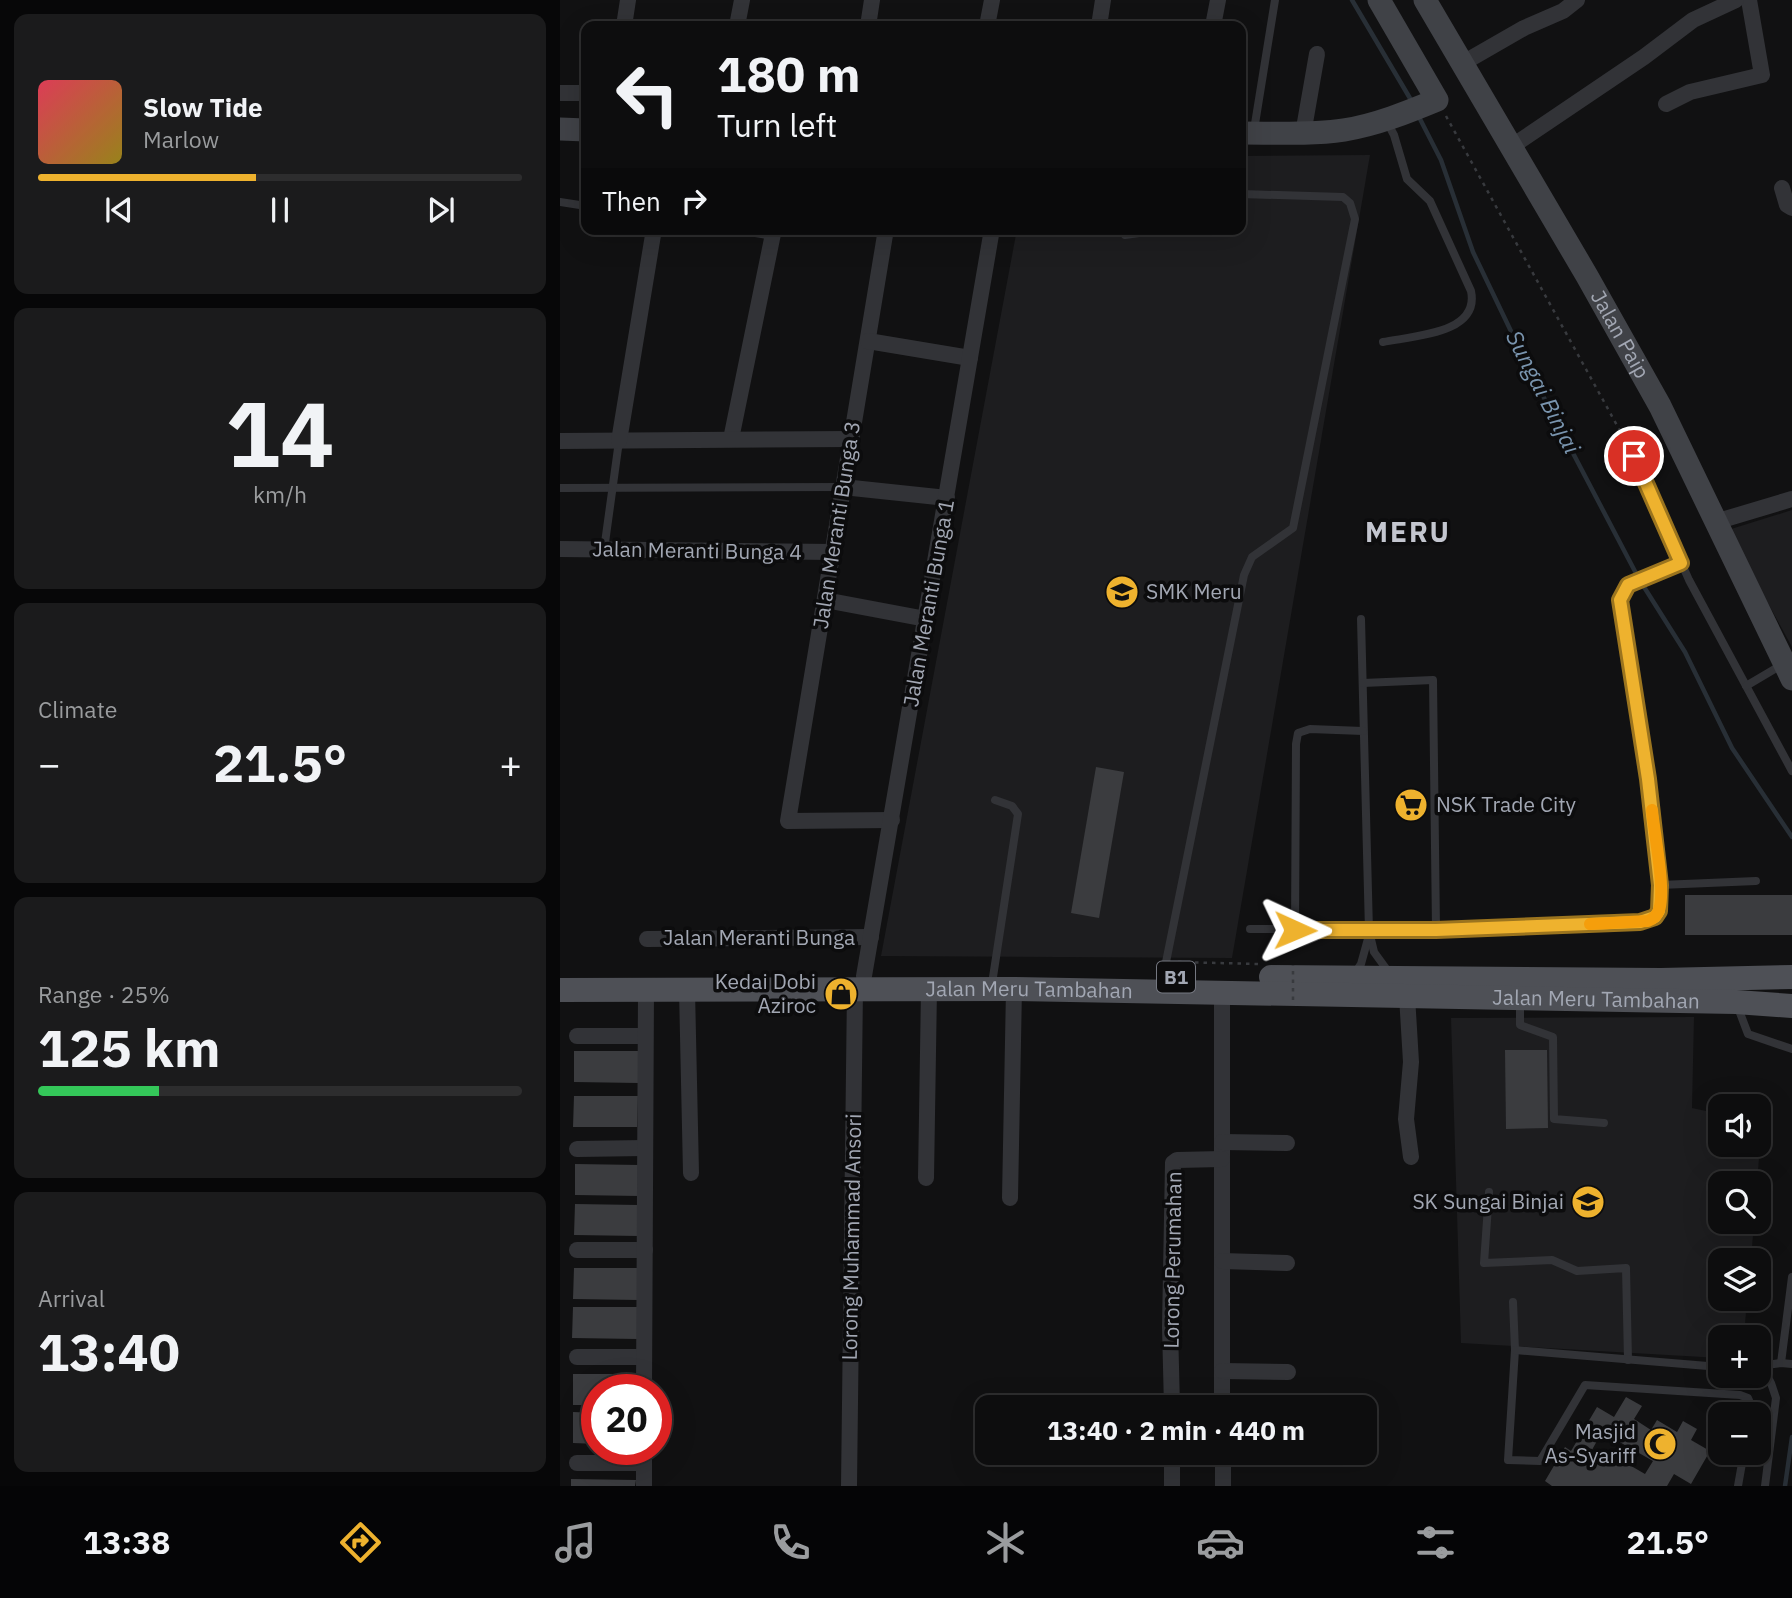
<!DOCTYPE html>
<html lang="en">
<head>
<meta charset="utf-8">
<style>
  :root { --surface:#0d0d0e; --page:#1b1b1c; --text:#f1f3f6; --muted:#9a9c9e; --line:#2d2d2e; --accent:#eeb22e }
  body { margin:0; font-family:"IBM Plex Sans",sans-serif; background:var(--page); color:var(--text); height:100vh; display:flex; flex-direction:column; font-size:26px; white-space:nowrap }
  * { box-sizing:border-box; margin:0 }
  p { font-size:23px; color:var(--muted) }
  .icon { flex:none; width:38px; height:38px; fill:none; stroke:currentColor; stroke-width:2; stroke-linecap:round; stroke-linejoin:round }
  .map { position:relative; flex:1; overflow:hidden }
  .sheet { display:flex; flex-direction:column; gap:14px; padding:14px; background:#070708; width:560px }
  .sheet>* { flex:none }
  .hud { position:absolute; left:21px; top:21px; width:665px; height:214px; border-radius:14px; box-shadow:0 7px 28px #0002,0 0 0 2px var(--line); background:#0d0d0e; color:var(--text); overflow:hidden }
  .controls { position:absolute; left:1148px; top:1094px; display:grid; gap:14px }
  .controls a { display:grid; place-items:center; width:63px; height:63px; border-radius:14px; background:var(--surface); box-shadow:0 7px 28px #0002,0 0 0 2px var(--line); font-size:35px }
  .speed { position:absolute; left:21px; top:1374px; display:flex; gap:14px; font-size:35px; font-weight:700; text-align:center }
  .speed>* { display:grid; place-content:center; width:91px; height:91px; border-radius:50%; background:var(--surface); box-shadow:0 7px 28px #0002,0 0 0 2px var(--line); line-height:1 }
  .speed .limit { border:10px solid #d22; background:#fff; color:#111 }
  .pin { position:absolute; display:grid; place-items:center; width:60px; height:60px; color:#fff; margin:-30px; border:4px solid #fff; border-radius:50%; box-shadow:0 2px 7px #0007 }
  .me { position:absolute; width:77px; margin:-38px; rotate:91deg; stroke-linejoin:round; filter:drop-shadow(0 0 5px #0008) }
  .turn { display:flex; align-items:center; gap:24px; height:147px; padding:0 21px; font-size:32px }
  .turn .icon { width:91px; height:91px; stroke-width:2.5 }
  .turn b { display:block; font-size:49px; line-height:60px }
  .then { display:flex; align-items:center; height:66px; padding:0 21px; background:#0003; gap:14px; font-size:26px }
  .big { font-size:52px; font-weight:700; line-height:1.1 }
  .sheet .card { flex:1; display:flex; flex-direction:column; justify-content:center; gap:10px; min-width:0; padding:0 24px; border-radius:14px; background:var(--page) }
  .sheet .dial { align-items:center; gap:0 }
  .dial b { font-size:91px; line-height:1 }
  .song { display:flex; align-items:center; gap:21px }
  .cover { width:84px; height:84px; border-radius:10px; background:linear-gradient(135deg,hsl(350 70% 55%),hsl(50 70% 35%)) }
  .played { height:7px; border-radius:4px; background:linear-gradient(90deg,var(--accent) 45%,var(--line) 45%) }
  .keys { display:flex; justify-content:space-around; direction:ltr }
  .heat { display:flex; justify-content:space-between; align-items:center; font-size:38px; direction:ltr }
  .charge { height:10px; border-radius:5px; background:linear-gradient(90deg,#34c759 25%,var(--line) 0) }
  .trip { position:absolute; left:415px; top:1395px; width:402px; height:70px; border-radius:14px; background:var(--surface); box-shadow:0 7px 28px #0002,0 0 0 2px var(--line); font-weight:700; line-height:70px; text-align:center }
  .dock { display:flex; height:112px; justify-content:space-around; align-items:center; background:#050506; color:var(--muted) }
  .dock .icon { width:49px; height:49px }
  .dock .current { color:var(--accent) }
  .dock b { font-size:32px; color:var(--text) }
  main { display:flex; flex:1; min-height:0 }
  .map>svg:first-child { display:block }
</style>
</head>
<body>
<main>
<section class="sheet">
<div class="card">
<div class="song"><i class="cover"></i><div><b>Slow Tide</b><p>Marlow</p></div></div>
<div class="played"></div>
<div class="keys"><svg class="icon" aria-label="previous" viewBox="0 0 24 24"><path d="M18 5L8 12l10 7zM5 5v14"/></svg><svg class="icon" aria-label="pause" viewBox="0 0 24 24"><path d="M8 5v14M16 5v14"/></svg><svg class="icon" aria-label="next" viewBox="0 0 24 24"><path d="M6 5l10 7-10 7zM19 5v14"/></svg></div>
</div>
<div class="card dial"><b>14</b><p>km/h</p></div>
<div class="card"><p>Climate</p>
<div class="heat"><a>−</a><b class="big">21.5°</b><a>+</a></div>
</div>
<div class="card"><p>Range · 25%</p><b class="big">125 km</b><div class="charge"></div></div>
<div class="card"><p>Arrival</p><b class="big">13:40</b></div>
</section>
<div class="map">
<svg width="1232" height="1486" viewBox="0 0 1232 1486">
  <rect width="100%" height="100%" fill="#111112"/>
  <g fill="#1d1d1f">
    <polygon points="810,155 672,958 321,956 457,229 681,229 681,156"/>
    <polygon points="1232,510 1232,647 1168,530"/>
    <polygon points="1134,1017 1132,1108 1160,1114 1160,1144 1199,1144 1199,1121 1202,1121 1197,1183 1160,1183 1160,1222 1194,1222 1191,1260 1160,1260 1160,1298 1187,1299 1184,1337 1160,1337 1160,1358 901,1343 891,1018"/>
  </g>
  <g fill="none" stroke-linecap="round" stroke-linejoin="round">
    <g stroke="#282f36" stroke-width="4.5">
      <polyline points="792,0 851,100"/>
      <polyline points="860,119 881,160 913,252 971,373 1079,579 1125,652 1172,748 1232,837"/>
      <polyline points="1225,1486 1232,1437"/>
    </g>
  </g>
  <g fill="#3b3c3f" fill-rule="evenodd">
    <polygon points="536,767 564,772 539,918 511,913"/>
    <rect x="1125" y="895" width="107" height="40"/>
    <polygon points="945,1050 987,1050 988,1128 946,1129"/>
    <polygon points="14,1051 78,1051 78,1083 14,1082"/>
    <polygon points="14,1096 78,1096 77,1127 13,1127"/>
    <polygon points="15,1164 80,1165 79,1196 15,1195"/>
    <polygon points="15,1204 79,1205 78,1236 14,1235"/>
    <polygon points="14,1268 78,1268 78,1300 13,1299"/>
    <polygon points="13,1307 77,1307 77,1339 12,1338"/>
    <polygon points="13,1374 78,1374 77,1390 37,1390 37,1405 13,1405"/>
    <path d="M1066,1397L1082,1406L1074,1419L1091,1430L1097,1420L1117,1432L1123,1421L1137,1429L1131,1440L1150,1451L1131,1484L1114,1474L1107,1486H992L985,1481L1005,1447L1011,1451L1037,1407L1054,1417ZM1042,1432L1093,1461L1085,1474L1047,1452L1040,1463L1028,1457Z"/>
    <polygon points="13,1412 37,1413 37,1444 13,1443"/>
    <polygon points="11,1479 76,1480 75,1486 11,1486"/>
  </g>
  <g fill="none" stroke-linecap="round" stroke-linejoin="round">
    <g stroke="#383a3e" stroke-width="2.5" stroke-dasharray="3.5 5" stroke-linecap="butt">
      <polyline points="886,116 1069,447"/>
      <polyline points="618,962 698,964"/>
    </g>
    <g stroke="#323337" stroke-width="8">
      <polyline points="694,130 715,0"/>
      <polyline points="0,202 26,206"/>
      <polyline points="171,229 213,236"/>
      <polyline points="565,235 586,232 590,229"/>
      <path d="M823,342C853,336 920,334 911,291L870,201L847,179L834,135L827,122"/>
      <polyline points="1074,456 1129,580 1232,771"/>
      <polyline points="0,488 283,487"/>
      <polyline points="44,550 59,441"/>
      <polyline points="801,619 809,931 814,952 830,974"/>
      <polyline points="803,683 873,680 876,930"/>
      <polyline points="1186,686 1223,664"/>
      <polyline points="1100,885 1196,881"/>
      <polyline points="690,929 876,930 1079,922 1095,917 1099,911 1100,885 1088,780 1060,600 1068,585 1121,563"/>
      <polyline points="735,930 736,744 738,733 750,729 803,731"/>
      <polyline points="794,975 801,964 809,935"/>
      <polyline points="433,977 458,814 452,806 435,800"/>
      <polyline points="603,977 684,575 692,557 733,528 795,219 790,203 783,197 681,194"/>
      <polyline points="960,1002 960,1025 993,1037 994,1119 1044,1123"/>
      <polyline points="1177,1005 1188,1034 1232,1049"/>
      <polyline points="929,1192 924,1263 992,1260 1017,1271 1066,1268 1068,1360"/>
      <polyline points="953,1302 955,1350 948,1460 980,1461 1025,1385 1180,1395 1188,1398 1191,1405 1190,1414"/>
      <polyline points="955,1350 1160,1367"/>
      <polyline points="1221,1363 1232,1277"/>
      <polyline points="1199,1366 1221,1363 1232,1364"/>
      <polyline points="1202,1366 1211,1383 1216,1398 1205,1486"/>
      <polyline points="1178,1486 1184,1452"/>
    </g>
    <g stroke="#323337" stroke-width="16">
      <polyline points="64,26 68,0"/>
      <polyline points="177,26 182,0"/>
      <polyline points="308,26 312,0"/>
      <polyline points="427,26 432,0"/>
      <polyline points="539,26 543,0"/>
      <polyline points="653,26 658,0"/>
      <polyline points="903,63 964,28 1003,11 1017,0"/>
      <polyline points="1,93 26,93"/>
      <polyline points="1106,104 1130,92 1202,75 1189,0"/>
      <polyline points="743,134 757,54"/>
      <polyline points="951,147 1084,57 1133,20 1176,0"/>
      <polyline points="1222,188 1227,205 1232,208"/>
      <polyline points="326,229 228,821 332,820"/>
      <polyline points="308,341 410,358"/>
      <polyline points="171,439 214,229"/>
      <polyline points="0,441 292,439"/>
      <polyline points="59,441 94,229"/>
      <polyline points="283,487 387,498"/>
      <polyline points="1155,522 1232,499"/>
      <polyline points="0,549 273,552"/>
      <polyline points="265,600 366,619"/>
      <polyline points="87,939 311,937"/>
      <polyline points="304,976 432,229"/>
      <polyline points="127,990 131,1173"/>
      <polyline points="662,992 662,1407"/>
      <polyline points="847,996 851,1062 846,1119 851,1157"/>
      <polyline points="17,1036 85,1036"/>
      <polyline points="662,1142 727,1143"/>
      <polyline points="17,1149 85,1148"/>
      <polyline points="366,1178 369,989"/>
      <polyline points="450,1198 454,989"/>
      <polyline points="17,1250 85,1250"/>
      <polyline points="662,1261 727,1263"/>
      <polyline points="17,1357 84,1357"/>
      <polyline points="662,1371 728,1372"/>
      <polyline points="84,1390 86,991"/>
      <polyline points="612,1407 610,1327 613,1163 617,1160 662,1159"/>
      <polyline points="663,1452 663,1486"/>
      <polyline points="17,1463 84,1463"/>
      <polyline points="84,1486 84,1449"/>
      <polyline points="289,1486 295,988"/>
      <polyline points="612,1486 612,1452"/>
    </g>
    <g stroke="#404247" stroke-width="23">
      <path id="s1" d="M865,0L1027,276L1100,406L1232,679"/>
      <polyline points="0,129 26,130"/>
      <path d="M681,133C715,133 750,135 784,130C816,125 848,112 877,100L819,0"/>
    </g>
    <g stroke="#4e5056" stroke-width="24">
      <polyline points="711,977 1101,980 1232,977"/>
      <path id="s2" d="M0,990L454,989L1176,1002L1232,1006"/>
    </g>
    <polyline stroke="#383a3e" stroke-width="2.5" stroke-dasharray="3.5 5" stroke-linecap="butt" points="733,1000 733,965"/>
  </g>
  <g fill="none" stroke-linecap="round" stroke-linejoin="round">
    <defs>
      <polyline id="route" points="735,930 876,930 1080,922 1095,917 1099,911 1100,885 1088,779 1060,600 1068,585 1121,563 1074,456"/>
    </defs>
    <use href="#route" stroke="#9b741e" stroke-width="18"/>
    <use href="#route" stroke="#eeb22e" stroke-width="12"/>
    <path stroke="#f59e0b" stroke-width="12" d="M1030,924L1088,921C1093,919 1097,916 1099,910C1106,890 1094,833 1092,810"/>
  </g>
  <defs>
    <symbol id="school-disc" viewBox="-11 -11 22 22"><circle r="9.5" fill="#eeb22e" stroke="#0c0c0d"/><path d="M0-5L7-2L0 1L-7-2ZM-4 1L0 2.5L4 1V4Q0 6-4 4Z" fill="#111"/></symbol>
    <symbol id="supermarket-disc" viewBox="-11 -11 22 22"><circle r="9.5" fill="#eeb22e" stroke="#0c0c0d"/><path d="M-6-5.5h2.5l.6 2H6L4.5 2H-2.5L-4.4-4H-6ZM-1.5 3.2a1.3 1.3 0 1 0 .1 0ZM3 3.2a1.3 1.3 0 1 0 .1 0Z" fill="#111"/></symbol>
    <symbol id="shop-disc" viewBox="-11 -11 22 22"><circle r="9.5" fill="#eeb22e" stroke="#0c0c0d"/><path d="M-5-2.5h2.3a2.7 3.5 0 0 1 5.4 0H5L5.5 6h-11ZM-1.5-2.5h3a1.5 2.3 0 0 0-3 0Z" fill="#111"/></symbol>
    <symbol id="mosque-disc" viewBox="-11 -11 22 22"><circle r="9.5" fill="#eeb22e" stroke="#0c0c0d"/><path d="M3.5-4.9A6 6 0 1 0 3.5 4.9A5 5 0 1 1 3.5-4.9Z" fill="#111"/></symbol>
  </defs>
  <g fill-rule="evenodd">
    <use href="#school-disc" x="543" y="573" width="38" height="38"/>
    <use href="#supermarket-disc" x="832" y="786" width="38" height="38"/>
    <use href="#shop-disc" x="262" y="975" width="38" height="38"/>
    <use href="#school-disc" x="1009" y="1183" width="38" height="38"/>
    <use href="#mosque-disc" x="1081" y="1425" width="38" height="38"/>
  </g>
  <g text-anchor="middle" stroke-width="7" stroke-linejoin="round" paint-order="stroke">
    <rect fill="#0c0c0d" stroke="#757881" stroke-width="2" x="597" y="961.5" width="38" height="31" rx="5"/>
    <g font-size="19" font-weight="bold" fill="#a2a7b3">
      <text x="616" y="984">B1</text>
    </g>
    <g font-size="21" fill="#a2a7b3" stroke="#0c0c0d">
      <text dy="7" stroke="none"><textPath href="#s1" startOffset="387">Jalan Paip</textPath></text>
      <text transform="translate(277 525) rotate(-81)" y="7">Jalan Meranti Bunga 3</text>
      <text transform="translate(137 551) rotate(1)" y="7">Jalan Meranti Bunga 4</text>
      <text transform="translate(369 603) rotate(-80)" y="7">Jalan Meranti Bunga 1</text>
      <text x="199" y="945">Jalan Meranti Bunga</text>
      <text dy="7" stroke="none"><textPath href="#s2" startOffset="469">Jalan Meru Tambahan</textPath></text>
      <text dy="7" stroke="none"><textPath href="#s2" startOffset="1036">Jalan Meru Tambahan</textPath></text>
      <text transform="translate(292 1237) rotate(-89)" y="7">Lorong Muhammad Ansori</text>
      <text transform="translate(613 1260) rotate(-89)" y="7">Lorong Perumahan</text>
    </g>
    <g font-size="21" fill="#a2a7b3" stroke="#0c0c0d" text-anchor="end">
      <text x="586" y="599" text-anchor="start">SMK Meru</text>
      <text x="876" y="812" text-anchor="start">NSK Trade City</text>
      <text x="256" y="989">Kedai Dobi<tspan x="256" dy="24">Aziroc</tspan></text>
      <text x="1004" y="1209">SK Sungai Binjai</text>
      <text x="1076" y="1439">Masjid<tspan x="1076" dy="24">As-Syariff</tspan></text>
    </g>
    <g font-size="23" font-style="italic" fill="#7994ae" stroke="#0c0c0d">
      <text transform="translate(983 392) rotate(63)" y="8">Sungai Binjai</text>
    </g>
    <g font-size="28" font-weight="bold" letter-spacing="2" fill="#c3c6cf" stroke="#0c0c0d">
      <text x="848" y="542">MERU</text>
    </g>
  </g>
</svg>
<div class="controls">
<a><svg class="icon" aria-label="sound" viewBox="0 0 24 24"><path d="M4 9h4l5-4v14l-5-4H4zM17 9q2 3 0 6"/></svg></a>
<a><svg class="icon" aria-label="search" viewBox="0 0 24 24"><circle cx="10" cy="10" r="6"/><path d="M15 15l6 6"/></svg></a>
<a><svg class="icon" aria-label="layers" viewBox="0 0 24 24"><path d="M12 4l9 5-9 5-9-5zM3 14l9 5 9-5"/></svg></a>
<a>+</a>
<a>−</a>
</div>
<div class="speed"><div class="limit">20</div></div>
<div class="pin" style="left:1074px;top:456px;background:#d93025"><svg class="icon" aria-label="arrive" viewBox="0 0 24 24"><path d="M6 21V4h12l-3 4 3 4H6"/></svg></div>
<svg class="me" style="left:735px;top:930px" viewBox="-20 -20 40 40"><path d="M0-17L14 15 0 8-14 15z" fill="#eeb22e" stroke="#fff" stroke-width="4"/></svg>
<div class="trip">13:40 · 2 min · 440 m</div>
<div class="hud">
<div class="turn"><svg class="icon" aria-label="left" viewBox="0 0 24 24"><path d="M17 20v-9H6M10 6l-5 5 5 5"/></svg><div><b>180 m</b>Turn left</div></div>
<div class="then">Then<svg class="icon" aria-label="right" viewBox="0 0 24 24"><path d="M7 20v-9h11M14 6l5 5-5 5"/></svg></div>
</div>
</div>
</main>
<nav class="dock">
<b>13:38</b>
<svg class="icon current" aria-label="directions" viewBox="0 0 24 24"><path d="M12 3l9 9-9 9-9-9zM9 14v-3h6M13 9l2 2-2 2"/></svg>
<svg class="icon" aria-label="music" viewBox="0 0 24 24"><path d="M9 18V5l10-2v13"/><circle cx="6" cy="18" r="3"/><circle cx="16" cy="16" r="3"/></svg>
<svg class="icon" aria-label="phone" viewBox="0 0 24 24"><path d="M5 4h4l2 5-3 2q2 4 5 5l2-3 5 2v4C11 20 4 13 5 4z"/></svg>
<svg class="icon" aria-label="climate" viewBox="0 0 24 24"><path d="M12 3v18M4 7l16 10M4 17L20 7"/></svg>
<svg class="icon" aria-label="car" viewBox="0 0 24 24"><path d="M5 17H2v-5l4-1 3-4h7l3 4 3 1v5h-3M9 17h6M6 11h13"/><circle cx="7" cy="17" r="2"/><circle cx="17" cy="17" r="2"/></svg>
<svg class="icon" aria-label="filters" viewBox="0 0 24 24"><path d="M4 7h16M4 17h16"/><circle cx="9" cy="7" r="2"/><circle cx="15" cy="17" r="2"/></svg>
<b>21.5°</b>
</nav>
</body>
</html>
